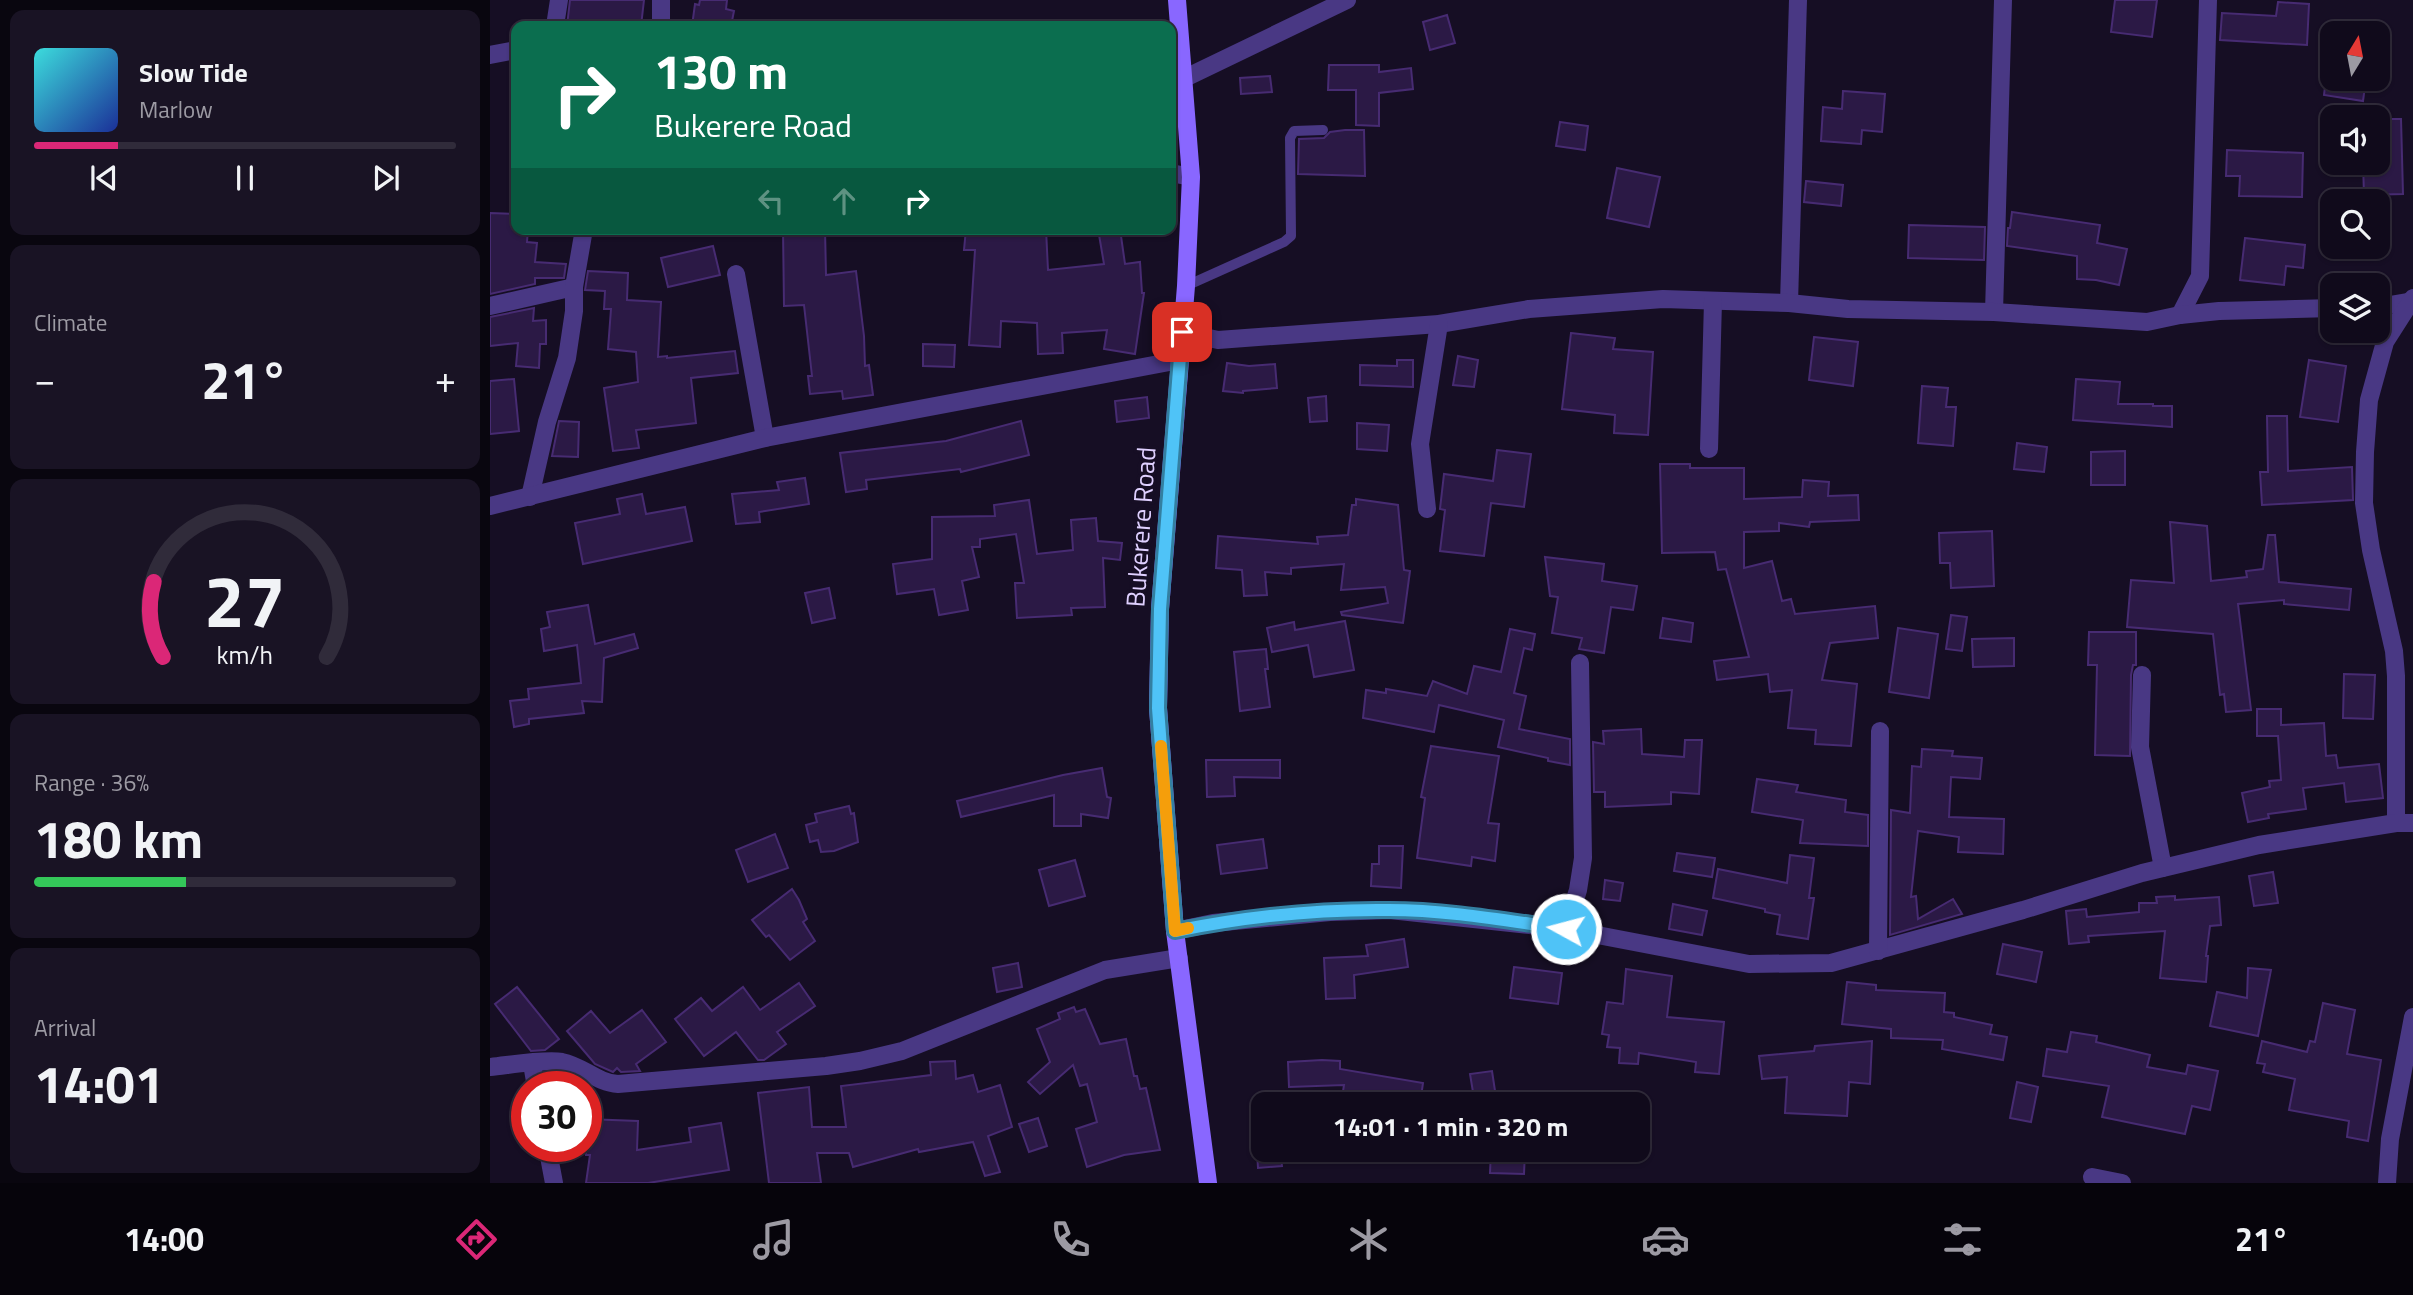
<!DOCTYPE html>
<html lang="en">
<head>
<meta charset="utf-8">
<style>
  :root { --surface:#100a1b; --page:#191324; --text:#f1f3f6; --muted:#9c9aa3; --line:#302b3a; --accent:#db2777 }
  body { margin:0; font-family:"Titillium Web",sans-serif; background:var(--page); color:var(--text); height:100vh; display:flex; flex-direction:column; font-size:26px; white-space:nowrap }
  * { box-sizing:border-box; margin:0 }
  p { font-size:23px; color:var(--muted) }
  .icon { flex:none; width:38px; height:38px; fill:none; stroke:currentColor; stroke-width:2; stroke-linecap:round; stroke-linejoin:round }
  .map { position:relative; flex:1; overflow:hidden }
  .side { display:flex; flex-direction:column; gap:10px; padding:10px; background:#09060f; width:490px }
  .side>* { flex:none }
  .top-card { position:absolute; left:21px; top:21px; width:665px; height:214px; border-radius:14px; box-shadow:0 2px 5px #0004,0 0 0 2px var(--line); background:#0b6e4f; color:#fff; overflow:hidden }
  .needle { width:46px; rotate:10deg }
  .tools { position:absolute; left:1830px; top:21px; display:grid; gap:14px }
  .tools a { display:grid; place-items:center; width:70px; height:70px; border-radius:14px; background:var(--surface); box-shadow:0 2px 5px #0004,0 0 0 2px var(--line); font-size:35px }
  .speed { position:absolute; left:21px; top:1071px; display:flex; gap:14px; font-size:35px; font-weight:700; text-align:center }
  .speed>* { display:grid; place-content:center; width:91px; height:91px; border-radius:50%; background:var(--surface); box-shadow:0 2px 5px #0004,0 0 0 2px var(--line); line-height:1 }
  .speed .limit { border:10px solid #d22; background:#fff; color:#111 }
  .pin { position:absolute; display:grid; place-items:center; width:60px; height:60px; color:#fff; margin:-30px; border-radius:14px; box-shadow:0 4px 10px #0006 }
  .me { position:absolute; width:77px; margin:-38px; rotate:277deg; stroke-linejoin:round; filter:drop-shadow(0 0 5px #0008) }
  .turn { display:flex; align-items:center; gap:24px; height:147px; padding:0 28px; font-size:32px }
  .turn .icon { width:91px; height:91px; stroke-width:2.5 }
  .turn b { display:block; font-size:49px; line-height:60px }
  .lanes { display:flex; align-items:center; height:66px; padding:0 28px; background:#0003; justify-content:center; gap:35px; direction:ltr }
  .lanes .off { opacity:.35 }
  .big { font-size:52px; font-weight:700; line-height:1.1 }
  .side .widget { flex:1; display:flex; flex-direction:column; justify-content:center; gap:10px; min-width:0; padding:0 24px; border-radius:14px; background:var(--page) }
  .side .dial { align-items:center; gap:0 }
  .dial svg { height:182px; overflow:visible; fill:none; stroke:var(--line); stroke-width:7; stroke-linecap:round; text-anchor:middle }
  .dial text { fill:var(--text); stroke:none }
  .song { display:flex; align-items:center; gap:21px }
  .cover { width:84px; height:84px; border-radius:10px; background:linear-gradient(135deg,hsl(180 70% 55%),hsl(230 70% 35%)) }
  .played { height:7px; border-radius:4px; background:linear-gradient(90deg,var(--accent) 20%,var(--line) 20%) }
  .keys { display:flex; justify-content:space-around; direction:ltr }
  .heat { display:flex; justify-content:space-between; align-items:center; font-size:38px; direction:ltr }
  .charge { height:10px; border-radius:5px; background:linear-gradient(90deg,#34c759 36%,var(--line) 0) }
  .trip { position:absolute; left:761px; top:1092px; width:399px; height:70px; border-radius:14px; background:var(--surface); box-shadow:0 2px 5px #0004,0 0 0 2px var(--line); font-weight:700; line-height:70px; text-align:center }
  .menu { display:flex; height:112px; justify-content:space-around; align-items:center; background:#06040b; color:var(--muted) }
  .menu .icon { width:49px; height:49px }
  .menu .active { color:var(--accent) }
  .menu b { font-size:32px; color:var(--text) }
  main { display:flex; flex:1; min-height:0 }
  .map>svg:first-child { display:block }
</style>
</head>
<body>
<main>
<section class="side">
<div class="widget">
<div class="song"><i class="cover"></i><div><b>Slow Tide</b><p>Marlow</p></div></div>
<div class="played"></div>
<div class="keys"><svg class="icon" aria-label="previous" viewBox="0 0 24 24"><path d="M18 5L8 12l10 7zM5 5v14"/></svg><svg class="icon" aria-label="pause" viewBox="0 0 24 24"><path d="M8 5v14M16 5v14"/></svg><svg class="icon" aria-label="next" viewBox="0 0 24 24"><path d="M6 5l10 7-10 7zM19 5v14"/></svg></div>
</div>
<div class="widget"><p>Climate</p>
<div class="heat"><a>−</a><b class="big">21°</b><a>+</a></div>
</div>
<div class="widget dial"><svg viewBox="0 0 100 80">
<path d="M14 69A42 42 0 1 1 86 69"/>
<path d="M14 69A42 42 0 0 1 10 36" stroke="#db2777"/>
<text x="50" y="56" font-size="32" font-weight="700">27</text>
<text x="50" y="72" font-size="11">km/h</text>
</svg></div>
<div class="widget"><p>Range · 36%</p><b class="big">180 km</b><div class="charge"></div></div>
<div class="widget"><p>Arrival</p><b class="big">14:01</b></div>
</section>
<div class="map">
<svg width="1923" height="1183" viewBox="0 0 1923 1183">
  <rect width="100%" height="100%" fill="#160e24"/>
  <g fill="#2b1945" stroke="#472b72" stroke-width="2">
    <polygon points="80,0 154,0 151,26 77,26"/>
    <polygon points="210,0 237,0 236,9 244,11 241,26 202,26 205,4 209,5"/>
    <polygon points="1625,0 1667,0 1662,37 1621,32"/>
    <polygon points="1788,2 1819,4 1817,45 1730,40 1732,13 1786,16"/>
    <polygon points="957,15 965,43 940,50 933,22"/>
    <polygon points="839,65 889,65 889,72 921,68 923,89 889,93 889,126 866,125 866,90 838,90"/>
    <polygon points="780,76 782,92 751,94 750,78"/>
    <polygon points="1836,79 1876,79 1873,101 1834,95"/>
    <polygon points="1353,91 1395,94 1392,132 1372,130 1371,144 1331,141 1333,107 1352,109"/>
    <polygon points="1888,119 1911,119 1913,194 1874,195 1873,163 1888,163"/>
    <polygon points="1070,122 1098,126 1095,150 1066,146"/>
    <polygon points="855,130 874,130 875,176 808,174 809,139 834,138 840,132"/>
    <polygon points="1737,150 1813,153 1812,197 1749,196 1750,176 1736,176"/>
    <polygon points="1127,168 1170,177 1159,227 1117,218"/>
    <polygon points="1316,181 1353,185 1351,206 1314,202"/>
    <polygon points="1522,212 1610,225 1607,243 1637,249 1629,285 1606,280 1587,279 1587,256 1517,246 1518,228 1520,228"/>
    <polygon points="0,213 26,214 26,229 38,229 37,242 47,243 45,262 76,264 74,278 45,278 45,284 0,294"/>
    <polygon points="1419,225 1495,227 1494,260 1418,258"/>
    <polygon points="293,229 335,229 336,275 366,271 374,336 375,366 379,365 383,395 353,399 352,391 320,394 318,376 322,376 314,305 294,306"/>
    <polygon points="476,229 556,229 558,270 614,264 608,229 630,229 635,264 650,262 652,293 654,293 645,354 614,349 617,330 572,333 573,353 548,354 547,323 511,321 510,347 479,345 485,250 474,250"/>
    <polygon points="1755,238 1815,245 1813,268 1796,266 1794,285 1750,280"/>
    <polygon points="223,246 230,275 178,287 171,258"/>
    <polygon points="98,271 138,273 137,300 171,302 168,357 177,356 177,358 245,351 248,373 201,378 206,423 146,430 149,448 123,451 114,388 148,382 146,352 118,349 121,309 114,309 115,291 95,290"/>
    <polygon points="44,308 43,321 56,320 56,344 50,344 49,368 26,366 28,343 0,346 0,317"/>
    <polygon points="1081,333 1125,338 1123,349 1163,352 1158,435 1124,433 1125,415 1072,409"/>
    <polygon points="1324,337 1368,342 1363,386 1319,380"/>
    <polygon points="433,344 465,345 464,367 433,366"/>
    <polygon points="968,356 988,360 984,387 963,385"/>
    <polygon points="907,360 923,360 923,387 870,385 870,365 907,366"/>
    <polygon points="1819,360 1856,366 1848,422 1810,417"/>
    <polygon points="737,363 759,366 785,364 787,388 753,391 753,393 733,391"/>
    <polygon points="24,379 29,431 0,434 0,381"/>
    <polygon points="1586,379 1630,382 1628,404 1663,404 1663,406 1682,406 1682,427 1583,420"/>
    <polygon points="1432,386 1458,388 1456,407 1466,407 1463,446 1428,443"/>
    <polygon points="836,396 837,421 820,422 818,398"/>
    <polygon points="657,397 659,418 627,422 625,401"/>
    <polygon points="1777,416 1797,416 1798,471 1862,467 1863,500 1772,505 1770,472 1778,472"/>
    <polygon points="69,421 89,422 88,457 62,456"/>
    <polygon points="531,421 539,455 471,472 470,469 376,480 377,489 356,492 350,453 456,441"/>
    <polygon points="867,423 899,425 897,451 867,449"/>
    <polygon points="1527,443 1557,447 1554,472 1524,469"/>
    <polygon points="1007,450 1041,454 1034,507 1001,503 994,556 950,551 955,510 950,509 954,474 1003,481"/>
    <polygon points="1635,451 1635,485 1601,485 1601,452"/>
    <polygon points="1170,464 1200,464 1200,468 1254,468 1254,499 1312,497 1313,480 1339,482 1338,496 1368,495 1369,520 1320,522 1319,527 1289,523 1289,531 1254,532 1254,568 1282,561 1292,601 1301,599 1305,614 1385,606 1388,638 1340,643 1332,680 1367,684 1361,746 1325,744 1326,730 1298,728 1302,690 1280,692 1278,674 1227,680 1224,661 1259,657 1236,569 1228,570 1225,552 1172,553"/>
    <polygon points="315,478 319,504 269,512 270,522 246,524 242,494 289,490 287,482"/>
    <polygon points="152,494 156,514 195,507 202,541 93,564 85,523 130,514 127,499"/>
    <polygon points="866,499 908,505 914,570 920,571 913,623 852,615 851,612 898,603 895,587 851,590 854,564 801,568 801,574 775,572 777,595 754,596 752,570 726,568 728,536 828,544 827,537 858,535 862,505 866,505"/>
    <polygon points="539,500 547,554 583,550 581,520 606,518 608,541 632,543 630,560 613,558 615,607 581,608 582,615 527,618 525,583 534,583 526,534 490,539 490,547 482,547 489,577 472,581 478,610 449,615 444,589 407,594 403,564 442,559 442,517 505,516 504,505"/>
    <polygon points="1680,522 1717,526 1721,581 1757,577 1756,571 1773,569 1778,535 1785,535 1789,582 1861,589 1859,610 1794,604 1794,600 1748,604 1761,710 1736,712 1734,694 1730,695 1723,634 1637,627 1641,580 1684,583"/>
    <polygon points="1502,531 1504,586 1461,588 1460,563 1450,563 1449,533"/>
    <polygon points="1055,557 1114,564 1112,581 1147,586 1143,610 1121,607 1114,653 1089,649 1092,638 1062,633 1068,597 1060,596"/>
    <polygon points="339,588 345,618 322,623 315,593"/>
    <polygon points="98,605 105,644 144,634 148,648 114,658 112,702 92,701 94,713 39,719 39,724 24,727 20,701 39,699 38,689 91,683 87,645 54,651 51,629 60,627 57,612"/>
    <polygon points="1461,615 1477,617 1472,651 1456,649"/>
    <polygon points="1173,618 1203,623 1201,642 1170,638"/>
    <polygon points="855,621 864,670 824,677 818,645 782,652 777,628 804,622 805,630"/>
    <polygon points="1408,628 1448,634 1439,698 1399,692"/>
    <polygon points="1020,629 1045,634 1042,650 1034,648 1024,693 1036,696 1029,729 1080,739 1080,765 1058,761 1058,758 1008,747 1014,720 949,705 944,732 873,718 876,690 896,693 896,689 937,696 943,681 977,694 984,666 1011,672"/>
    <polygon points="1599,632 1646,632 1646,665 1643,665 1641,675 1640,756 1605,755 1607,665 1598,665"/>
    <polygon points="1524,638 1524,666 1483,667 1482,639"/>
    <polygon points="776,649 778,669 775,669 780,707 750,711 744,652"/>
    <polygon points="1854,674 1885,675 1883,719 1853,718"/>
    <polygon points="1767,709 1791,709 1791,725 1834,723 1836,756 1846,755 1848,768 1889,764 1893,798 1856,802 1854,783 1813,788 1816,809 1778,814 1779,818 1758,822 1752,793 1780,787 1779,781 1791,780 1788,736 1767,736"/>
    <polygon points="1151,729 1152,754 1194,757 1195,740 1212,740 1209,794 1181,792 1181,804 1115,807 1115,792 1104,792 1103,742 1114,744 1113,731"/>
    <polygon points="941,746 1009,756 998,823 1009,824 1005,861 982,857 981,866 927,858 935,798 931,797"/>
    <polygon points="1432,749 1463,751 1462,756 1492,758 1490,779 1461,777 1459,817 1514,819 1513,854 1468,852 1469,837 1428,831 1421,897 1426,896 1428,919 1463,899 1472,914 1400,935 1401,810 1420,813 1422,766 1431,767"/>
    <polygon points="716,760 790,760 790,778 744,777 745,796 717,797"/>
    <polygon points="612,768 617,797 621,798 618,818 591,814 591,826 564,826 564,795 471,817 467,801 573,775"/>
    <polygon points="1267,779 1308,785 1306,792 1356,800 1355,812 1378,815 1378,846 1310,843 1313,820 1262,812"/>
    <polygon points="359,806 361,814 364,813 368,842 344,851 331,852 328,840 320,842 316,825 327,822 325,814"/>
    <polygon points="285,834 298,868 258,882 246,850"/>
    <polygon points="773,839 777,868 731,874 727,845"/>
    <polygon points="889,846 913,846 911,888 881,886 882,864 889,864"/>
    <polygon points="1187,853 1225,858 1222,877 1184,871"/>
    <polygon points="1300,855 1324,858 1319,898 1324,898 1318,939 1287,934 1290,915 1275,912 1275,909 1223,898 1228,869 1297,883"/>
    <polygon points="585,860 595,896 559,906 549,870"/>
    <polygon points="1783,872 1788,903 1764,906 1759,876"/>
    <polygon points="1115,880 1133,883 1130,901 1113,899"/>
    <polygon points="302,889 309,900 317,919 313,922 325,941 300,960 279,935 276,937 262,920"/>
    <polygon points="1685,896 1685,900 1729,897 1731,925 1720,926 1716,956 1718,956 1716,982 1670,978 1675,931 1598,936 1599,942 1579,944 1576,911 1596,909 1597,917 1649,912 1649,903 1667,903 1666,897"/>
    <polygon points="1183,904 1217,911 1212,935 1179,929"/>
    <polygon points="914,939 918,967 864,975 865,998 836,999 834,958 878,956 876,945"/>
    <polygon points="1513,944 1552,952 1546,982 1507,974"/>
    <polygon points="528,963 532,987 507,992 503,968"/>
    <polygon points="1024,967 1072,973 1068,1004 1020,998"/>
    <polygon points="1758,968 1781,970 1768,1036 1720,1026 1727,992 1757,998"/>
    <polygon points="1136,969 1182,976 1177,1017 1234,1022 1229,1074 1205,1072 1206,1062 1149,1053 1148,1064 1129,1063 1130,1048 1117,1047 1119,1035 1112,1034 1117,1002 1133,1004"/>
    <polygon points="1357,982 1386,985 1386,990 1455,993 1454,1012 1464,1013 1464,1017 1502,1025 1500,1034 1517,1037 1513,1060 1452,1049 1453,1040 1401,1038 1401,1029 1352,1024"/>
    <polygon points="309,983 325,1006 287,1032 296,1044 274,1060 268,1060 246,1032 214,1056 185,1019 211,998 222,1011 253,987 270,1010"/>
    <polygon points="27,987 69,1039 55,1050 41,1051 5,1004"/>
    <polygon points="1833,1003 1865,1010 1857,1054 1891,1060 1878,1141 1857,1137 1859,1121 1799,1110 1805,1079 1773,1072 1775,1064 1767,1063 1772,1041 1817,1052 1820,1041 1825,1042"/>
    <polygon points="584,1007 586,1012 595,1009 610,1044 636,1039 644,1076 647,1076 650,1089 656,1088 670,1150 634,1155 597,1167 586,1129 607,1122 597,1084 590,1086 583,1065 550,1094 538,1082 560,1062 547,1029 570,1019 568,1013"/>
    <polygon points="152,1010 176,1042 146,1064 150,1071 131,1072 127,1068 123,1072 105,1064 77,1031 101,1011 120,1033"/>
    <polygon points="1581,1032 1607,1036 1606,1042 1660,1055 1657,1067 1696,1074 1698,1065 1728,1071 1720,1110 1702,1106 1695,1134 1612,1117 1619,1086 1553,1076 1557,1049 1577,1052"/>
    <polygon points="1382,1041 1380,1084 1359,1082 1357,1116 1295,1113 1297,1077 1272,1079 1269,1056 1324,1051 1325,1046"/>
    <polygon points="832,1060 850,1061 850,1069 933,1083 930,1104 851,1104 854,1085 799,1087 798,1062"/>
    <polygon points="465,1061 466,1079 483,1075 488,1092 510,1085 522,1127 498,1136 510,1172 495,1176 483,1142 429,1152 428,1149 363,1167 359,1153 327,1153 331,1183 279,1183 268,1093 319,1087 322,1127 356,1127 351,1086 441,1075 440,1062"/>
    <polygon points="1002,1071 1007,1104 985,1104 980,1074"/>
    <polygon points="1527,1082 1548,1087 1541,1122 1520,1118"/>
    <polygon points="548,1118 557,1146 539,1152 529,1124"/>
    <polygon points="96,1119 148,1121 147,1150 201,1142 199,1128 231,1123 239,1170 158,1183 96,1183 100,1155 96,1155"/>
    <polygon points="767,1150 790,1150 792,1166 768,1168"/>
    <polygon points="1001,1150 1035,1151 1034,1174 1000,1173"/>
  </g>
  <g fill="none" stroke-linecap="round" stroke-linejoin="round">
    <polyline stroke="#493884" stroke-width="10" points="696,286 794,242 801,236 800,138 804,131 833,130"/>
    <g stroke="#493884" stroke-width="18">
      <polyline points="65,26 69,0"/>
      <polyline points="171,26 171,0"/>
      <polyline points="0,55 26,50"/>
      <polyline points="693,79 857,0"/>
      <polyline points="681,173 701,177"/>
      <polyline points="246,274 275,438"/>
      <polyline points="1299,303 1308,0"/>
      <polyline points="0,306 84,287"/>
      <polyline points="1888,307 1923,301"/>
      <polyline points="1504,312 1513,0"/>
      <polyline points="1690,315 1710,276 1718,0"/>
      <polyline points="692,332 728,340 949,324 1039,309 1173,299 1299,303 1358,309 1504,312 1657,322 1690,315 1729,311 1843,308"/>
      <polyline points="1219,449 1223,301"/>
      <polyline points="40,497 57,422 77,358 84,311 84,287 94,229"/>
      <polyline points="0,506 275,438 690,360"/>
      <polyline points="937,509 930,444 949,324"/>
      <polyline points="1652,675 1650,747 1673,868"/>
      <polyline points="1906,823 1906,676 1904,651 1881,550 1874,503 1875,452 1879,400 1895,342 1923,298"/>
      <polyline points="1076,929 1088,890 1093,858 1090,663"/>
      <polyline points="685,931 723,923 840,912 900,910 1076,929 1259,964 1341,963 1533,910 1652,873 1769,845 1906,823 1923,823"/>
      <polyline points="1388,951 1390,731"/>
      <polyline points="42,1064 46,1087"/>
      <path d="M0,1067C20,1065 54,1059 72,1062C93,1066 107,1083 128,1084L336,1066L370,1061L412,1051L615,970L689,958"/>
      <polyline points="57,1146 64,1183"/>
      <polyline points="1602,1177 1632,1183"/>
      <polyline points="1897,1183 1900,1139 1923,1017"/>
    </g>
    <polyline stroke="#8967ff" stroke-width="18" points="687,0 701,177 696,286 670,609 668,708 685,931 718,1183"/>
  </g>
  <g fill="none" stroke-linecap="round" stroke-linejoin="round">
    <defs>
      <path id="route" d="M692,332L670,609L668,708L685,931C754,917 828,909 899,910C958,910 1018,921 1076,929"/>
    </defs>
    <use href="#route" stroke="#337fa1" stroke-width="18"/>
    <use href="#route" stroke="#4fc3f7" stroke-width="12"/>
    <polyline stroke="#f59e0b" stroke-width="12" points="671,746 685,931 698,928"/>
  </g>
  <g text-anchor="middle" stroke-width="7" stroke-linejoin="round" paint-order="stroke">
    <g font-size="26" fill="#dfd0ff" stroke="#160e24">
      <text transform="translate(651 527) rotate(-86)" y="9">Bukerere Road</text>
    </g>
  </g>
</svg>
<div class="tools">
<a><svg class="needle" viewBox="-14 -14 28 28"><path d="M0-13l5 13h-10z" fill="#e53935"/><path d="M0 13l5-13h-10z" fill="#9c9aa3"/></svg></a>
<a><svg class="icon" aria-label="sound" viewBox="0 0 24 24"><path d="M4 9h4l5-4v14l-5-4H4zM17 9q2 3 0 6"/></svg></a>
<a><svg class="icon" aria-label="search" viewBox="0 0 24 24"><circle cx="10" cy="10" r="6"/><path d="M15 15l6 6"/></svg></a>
<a><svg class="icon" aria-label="layers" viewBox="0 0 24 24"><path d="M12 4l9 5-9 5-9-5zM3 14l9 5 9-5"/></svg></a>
</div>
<div class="speed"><div class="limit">30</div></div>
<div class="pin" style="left:692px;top:332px;background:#d93025"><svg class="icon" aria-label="arrive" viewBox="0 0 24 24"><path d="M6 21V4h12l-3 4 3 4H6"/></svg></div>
<svg class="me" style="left:1076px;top:929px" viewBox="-20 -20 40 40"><circle r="17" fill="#4fc3f7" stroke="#fff" stroke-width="3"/><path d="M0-11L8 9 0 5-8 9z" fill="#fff"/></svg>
<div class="trip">14:01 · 1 min · 320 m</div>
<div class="top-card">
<div class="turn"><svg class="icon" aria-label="right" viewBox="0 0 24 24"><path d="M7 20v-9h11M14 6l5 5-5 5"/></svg><div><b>130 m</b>Bukerere Road</div></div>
<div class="lanes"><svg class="icon off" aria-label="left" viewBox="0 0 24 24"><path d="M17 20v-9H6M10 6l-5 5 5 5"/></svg><svg class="icon off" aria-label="ahead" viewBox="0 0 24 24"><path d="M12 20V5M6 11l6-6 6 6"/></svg><svg class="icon" aria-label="right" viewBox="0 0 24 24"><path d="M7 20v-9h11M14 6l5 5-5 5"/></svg></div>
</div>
</div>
</main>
<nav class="menu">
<b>14:00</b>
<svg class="icon active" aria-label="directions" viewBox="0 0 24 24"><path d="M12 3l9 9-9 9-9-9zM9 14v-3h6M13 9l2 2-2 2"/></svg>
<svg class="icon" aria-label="music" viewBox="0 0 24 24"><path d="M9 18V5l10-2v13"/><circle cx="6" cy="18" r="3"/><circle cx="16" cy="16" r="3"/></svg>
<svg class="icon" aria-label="phone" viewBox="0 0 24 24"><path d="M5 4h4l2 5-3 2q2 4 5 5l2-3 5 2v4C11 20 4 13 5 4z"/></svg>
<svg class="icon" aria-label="climate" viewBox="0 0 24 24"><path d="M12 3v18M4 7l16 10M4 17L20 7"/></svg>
<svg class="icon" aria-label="car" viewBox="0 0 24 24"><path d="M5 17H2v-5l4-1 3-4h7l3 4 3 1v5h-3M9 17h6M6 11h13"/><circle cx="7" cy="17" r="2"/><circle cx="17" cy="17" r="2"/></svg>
<svg class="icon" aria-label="filters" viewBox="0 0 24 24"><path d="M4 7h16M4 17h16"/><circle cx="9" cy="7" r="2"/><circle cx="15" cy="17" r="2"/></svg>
<b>21°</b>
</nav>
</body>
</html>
